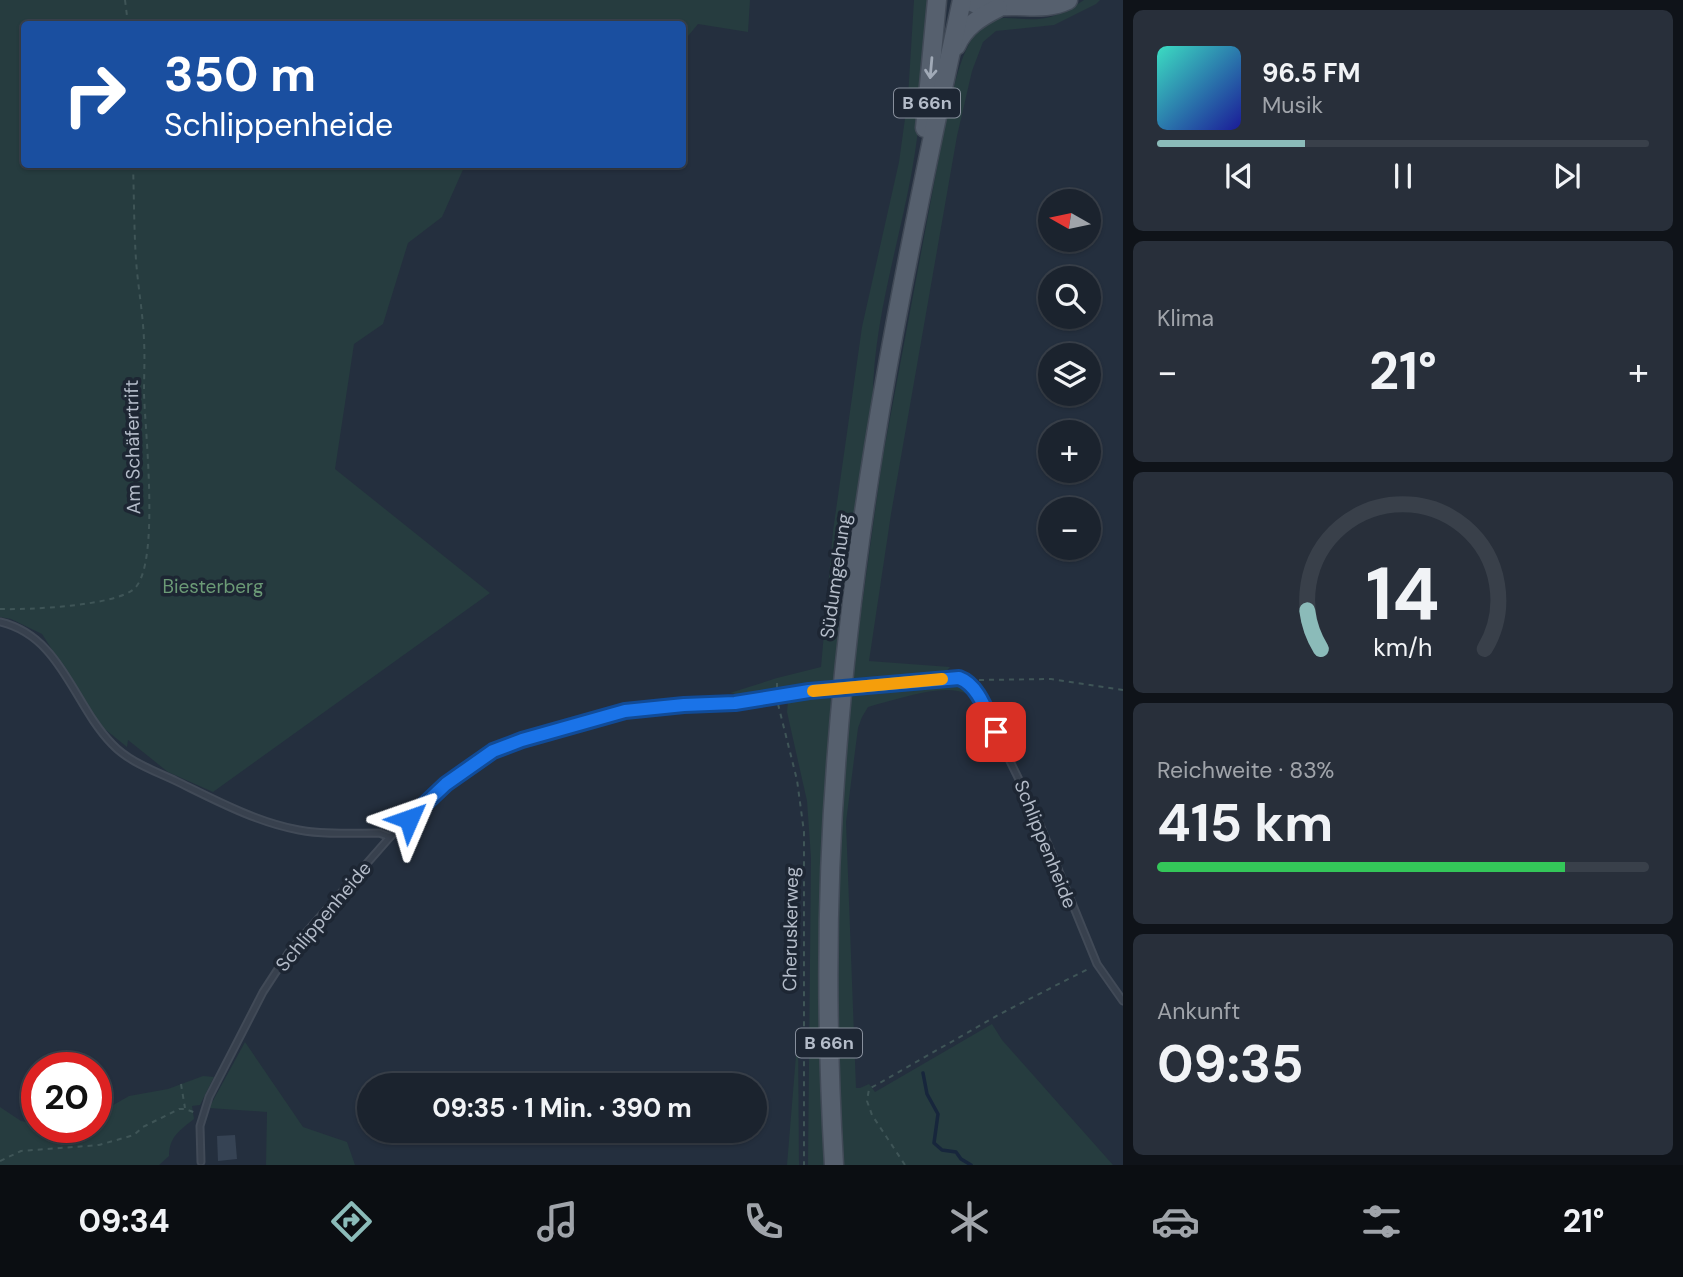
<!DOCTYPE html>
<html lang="de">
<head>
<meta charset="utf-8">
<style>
  :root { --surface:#1b232e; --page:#282f3a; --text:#f1f3f6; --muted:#a0a4aa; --line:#39404a; --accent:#8bbbb9 }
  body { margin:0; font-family:"DM Sans",sans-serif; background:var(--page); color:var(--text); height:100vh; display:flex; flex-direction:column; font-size:26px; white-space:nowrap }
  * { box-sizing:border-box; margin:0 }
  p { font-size:23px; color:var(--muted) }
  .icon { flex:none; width:38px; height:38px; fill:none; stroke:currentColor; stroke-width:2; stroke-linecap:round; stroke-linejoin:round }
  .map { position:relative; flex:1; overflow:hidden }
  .details { display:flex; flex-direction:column; gap:10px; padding:10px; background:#0f1319; width:560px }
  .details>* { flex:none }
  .guide { position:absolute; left:21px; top:21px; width:665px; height:147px; border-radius:7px; box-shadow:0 2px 5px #0004,0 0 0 2px var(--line); background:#1a4fa0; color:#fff; overflow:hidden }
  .needle { width:46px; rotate:279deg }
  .controls { position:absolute; left:1038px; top:189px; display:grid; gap:14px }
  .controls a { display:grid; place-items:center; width:63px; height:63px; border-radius:50%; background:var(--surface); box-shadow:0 2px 5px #0004,0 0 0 2px var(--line); font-size:35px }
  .speed { position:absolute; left:21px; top:1052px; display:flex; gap:14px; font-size:35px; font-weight:700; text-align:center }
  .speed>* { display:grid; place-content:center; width:91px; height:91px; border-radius:50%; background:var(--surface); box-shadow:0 2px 5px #0004,0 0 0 2px var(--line); line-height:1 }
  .speed .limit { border:10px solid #d22; background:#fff; color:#111 }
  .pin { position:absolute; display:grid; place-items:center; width:60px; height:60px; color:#fff; margin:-30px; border-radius:14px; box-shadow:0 4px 10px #0006 }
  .me { position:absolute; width:77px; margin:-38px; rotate:47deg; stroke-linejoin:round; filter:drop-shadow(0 0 5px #0008) }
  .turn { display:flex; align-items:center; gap:24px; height:147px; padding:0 28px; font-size:32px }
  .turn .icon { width:91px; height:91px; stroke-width:2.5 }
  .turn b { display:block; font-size:49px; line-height:60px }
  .big { font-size:52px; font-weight:700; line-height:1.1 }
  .details .tile { flex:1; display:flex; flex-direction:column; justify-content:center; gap:10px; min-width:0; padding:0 24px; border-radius:10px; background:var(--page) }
  .details .dial { align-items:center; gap:0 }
  .dial svg { height:182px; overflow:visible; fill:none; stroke:var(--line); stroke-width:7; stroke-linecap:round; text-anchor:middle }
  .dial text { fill:var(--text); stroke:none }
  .song { display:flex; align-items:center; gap:21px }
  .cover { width:84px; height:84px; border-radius:10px; background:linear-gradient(135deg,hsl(170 70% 55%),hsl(240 70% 35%)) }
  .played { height:7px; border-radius:4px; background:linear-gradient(90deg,var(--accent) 30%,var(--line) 30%) }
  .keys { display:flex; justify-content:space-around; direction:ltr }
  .heat { display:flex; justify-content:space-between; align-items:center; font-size:38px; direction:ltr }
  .charge { height:10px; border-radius:5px; background:linear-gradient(90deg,#34c759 83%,var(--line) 0) }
  .trip { position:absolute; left:357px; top:1073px; width:410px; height:70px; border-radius:35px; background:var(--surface); box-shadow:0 2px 5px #0004,0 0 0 2px var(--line); font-weight:700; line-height:70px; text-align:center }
  .tabs { display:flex; height:112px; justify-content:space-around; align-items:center; background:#0b0e12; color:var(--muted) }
  .tabs .icon { width:49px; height:49px }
  .tabs .selected { color:var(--accent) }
  .tabs b { font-size:32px; color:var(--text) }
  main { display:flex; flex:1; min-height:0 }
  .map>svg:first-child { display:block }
</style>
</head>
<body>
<main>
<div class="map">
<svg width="1123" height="1165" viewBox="0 0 1123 1165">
  <rect width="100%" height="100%" fill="#242f3e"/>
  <g fill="#263c3f">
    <polygon points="0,0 750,0 748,32 698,24 683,42 682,24 24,24 24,164 465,165 442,217 408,243 383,324 354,344 335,469 490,593 213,792 168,772 128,740 127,747 101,726 42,634 11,619 0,617"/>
    <path d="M914,0H930C925,59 922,118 911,176C897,251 871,331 873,408L846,585L833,685L742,695L730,693L777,678L821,667L833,531L862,327L899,162L908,97Z"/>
    <path d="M1084,0H1100L1096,4L1054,25L996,31L983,42L972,71L957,136L891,514L869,661L950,667L944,674L851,684L882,461L948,109C954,87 959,62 970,42C990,4 1014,24 1046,18C1060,15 1072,8 1084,0Z"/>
    <path d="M936,683C950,683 961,682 968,694C942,683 905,698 878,704L868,707L862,717L858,728L846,822L856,1088H860L869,1084L875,1092L992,1024L1002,1040L1113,1165H841L836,1040V899L850,691Z"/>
    <path d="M832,693C818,850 816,1007 825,1165H808L811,858L807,801L787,712L788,701L794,697Z"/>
    <polygon points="798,1031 799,1165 787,1165"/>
    <polygon points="245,1042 303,1127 347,1142 355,1165 266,1165 267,1112 209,1108"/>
    <path d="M203,1076L214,1077L200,1105L192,1106L194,1119C180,1130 169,1137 169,1156L159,1165H0V1107L21,1121L37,1124V1127H96V1115L129,1096L168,1089Z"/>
  </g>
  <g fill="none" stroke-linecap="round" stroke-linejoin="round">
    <polyline stroke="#17263c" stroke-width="3.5" points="923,1073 927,1094 938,1114 934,1143 942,1150 956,1152 961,1159 971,1165"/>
  </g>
  <polygon fill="#364354" points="235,1135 237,1159 218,1161 217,1136"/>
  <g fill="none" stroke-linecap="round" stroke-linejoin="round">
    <defs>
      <g id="service">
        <path d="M0,622C61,636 73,704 112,744C129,762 153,770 176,781C215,800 256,822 299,830C325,835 353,833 379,833L390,837"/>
        <polyline points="873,685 959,679 968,681 975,690 1034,810 1097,964 1123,1001"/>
        <polyline points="201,1162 200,1126 209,1097 263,992 289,952 390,837 446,784 493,751 522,740 625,711 684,705 735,703 809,691"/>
      </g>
      <g id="primary">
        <path d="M968,0C982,9 996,6 1012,6C1033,6 1049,9 1068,0"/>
        <path d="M956,46C964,27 980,17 998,8"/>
        <polyline points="925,128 937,0"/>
        <path d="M834,1165C826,1027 826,889 837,752C856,498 908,248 962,0"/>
      </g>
    </defs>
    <use href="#service" stroke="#414a57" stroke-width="9"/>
    <use href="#primary" stroke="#414a57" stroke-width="21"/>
    <g stroke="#3f5557" stroke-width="2" stroke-dasharray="5 5" stroke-linecap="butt">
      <polyline points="125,0 128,24"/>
      <path d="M0,609C26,610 118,606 135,588C160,562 145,432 144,393C144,376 145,358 144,340C143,314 138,287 136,260C134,229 134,196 133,164"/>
      <polyline points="979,680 1051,679 1123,690"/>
      <polyline points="777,688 777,678"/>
      <polyline points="778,704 797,780 804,832 804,1165"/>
      <polyline points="181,1084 185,1108"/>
      <polyline points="0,1161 21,1151 99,1145 134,1135 143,1127 179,1109 185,1109 196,1113"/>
      <polyline points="905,1165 872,1115 867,1101 869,1089 1000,1014 1090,968"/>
    </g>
    <use href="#service" stroke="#38414e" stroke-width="5"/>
    <use href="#primary" stroke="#56606e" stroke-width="18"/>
    <defs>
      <polyline id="service-bridge" points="809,691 873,685"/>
    </defs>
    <use href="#service-bridge" stroke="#414a57" stroke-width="9" stroke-linecap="butt"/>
    <use href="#service-bridge" stroke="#38414e" stroke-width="5"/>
  </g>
  <defs><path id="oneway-shaft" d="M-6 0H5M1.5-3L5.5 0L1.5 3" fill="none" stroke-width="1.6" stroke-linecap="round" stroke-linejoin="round" transform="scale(1.75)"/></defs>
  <use stroke="#a1aab7" href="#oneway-shaft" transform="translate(931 68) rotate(95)"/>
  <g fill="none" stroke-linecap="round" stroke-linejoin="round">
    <defs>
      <path id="route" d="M409,819L446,784L493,751L522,740L625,711L684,705L735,703L809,691L959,678C979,685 987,714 996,732"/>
    </defs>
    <use href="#route" stroke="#114b97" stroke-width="18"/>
    <use href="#route" stroke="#1a73e8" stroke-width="12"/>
    <polyline stroke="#f59e0b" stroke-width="12" points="813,691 942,679"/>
  </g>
  <g text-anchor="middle" stroke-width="7" stroke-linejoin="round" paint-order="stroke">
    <g fill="#1d2633" stroke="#878f9c" stroke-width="2">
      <rect x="894" y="88.5" width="66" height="29" rx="5"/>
      <rect x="796" y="1028.5" width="66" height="29" rx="5"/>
    </g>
    <g font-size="18" font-weight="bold" fill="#b4bcc9">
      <text x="927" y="109">B 66n</text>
      <text x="829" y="1049">B 66n</text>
    </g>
    <g font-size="19" fill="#b4bcc9" stroke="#1d2633">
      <text transform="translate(132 447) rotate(-91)" y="7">Am Schäfertrift</text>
      <text transform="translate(835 576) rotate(-82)" y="7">Südumgehung</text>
      <text transform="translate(1046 844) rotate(68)" y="7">Schlippenheide</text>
      <text transform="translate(323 916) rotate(-50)" y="7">Schlippenheide</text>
      <text transform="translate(790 929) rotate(-89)" y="7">Cheruskerweg</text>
    </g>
    <g font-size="19" fill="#6b9a76" stroke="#1d2633">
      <text x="213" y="593">Biesterberg</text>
    </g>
  </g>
</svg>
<div class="controls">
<a><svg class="needle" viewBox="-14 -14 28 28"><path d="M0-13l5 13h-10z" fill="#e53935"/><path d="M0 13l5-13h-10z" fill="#a0a4aa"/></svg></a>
<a><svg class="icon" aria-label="search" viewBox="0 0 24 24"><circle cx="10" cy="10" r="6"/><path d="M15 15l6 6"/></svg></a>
<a><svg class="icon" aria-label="layers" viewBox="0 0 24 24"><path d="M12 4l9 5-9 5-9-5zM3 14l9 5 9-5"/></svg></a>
<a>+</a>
<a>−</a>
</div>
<div class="speed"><div class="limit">20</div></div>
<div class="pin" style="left:996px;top:732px;background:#d93025"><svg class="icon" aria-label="arrive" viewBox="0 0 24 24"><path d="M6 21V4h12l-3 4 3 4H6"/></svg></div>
<svg class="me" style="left:409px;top:819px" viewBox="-20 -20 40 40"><path d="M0-17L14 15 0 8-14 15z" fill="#1a73e8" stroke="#fff" stroke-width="4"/></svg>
<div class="trip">09:35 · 1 Min. · 390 m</div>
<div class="guide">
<div class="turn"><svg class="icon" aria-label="right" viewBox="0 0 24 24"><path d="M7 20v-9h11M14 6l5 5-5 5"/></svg><div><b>350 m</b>Schlippenheide</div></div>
</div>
</div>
<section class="details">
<div class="tile">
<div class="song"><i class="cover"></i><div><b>96.5 FM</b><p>Musik</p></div></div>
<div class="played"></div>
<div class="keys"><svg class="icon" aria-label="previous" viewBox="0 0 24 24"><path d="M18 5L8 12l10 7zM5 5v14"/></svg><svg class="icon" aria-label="pause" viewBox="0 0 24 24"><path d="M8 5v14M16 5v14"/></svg><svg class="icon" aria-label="next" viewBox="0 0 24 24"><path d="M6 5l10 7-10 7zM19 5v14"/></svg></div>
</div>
<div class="tile"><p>Klima</p>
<div class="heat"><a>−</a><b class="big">21°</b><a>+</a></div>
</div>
<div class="tile dial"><svg viewBox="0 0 100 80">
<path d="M14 69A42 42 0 1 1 86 69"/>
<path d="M14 69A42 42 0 0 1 8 52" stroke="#8bbbb9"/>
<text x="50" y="56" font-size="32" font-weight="700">14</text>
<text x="50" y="72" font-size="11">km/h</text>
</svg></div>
<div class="tile"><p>Reichweite · 83%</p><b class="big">415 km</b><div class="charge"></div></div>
<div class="tile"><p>Ankunft</p><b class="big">09:35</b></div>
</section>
</main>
<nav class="tabs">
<b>09:34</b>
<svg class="icon selected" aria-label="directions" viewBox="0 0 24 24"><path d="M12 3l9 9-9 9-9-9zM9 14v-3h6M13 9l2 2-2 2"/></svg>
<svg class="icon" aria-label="music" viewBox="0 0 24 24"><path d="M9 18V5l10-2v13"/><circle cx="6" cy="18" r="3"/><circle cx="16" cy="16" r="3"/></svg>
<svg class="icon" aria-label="phone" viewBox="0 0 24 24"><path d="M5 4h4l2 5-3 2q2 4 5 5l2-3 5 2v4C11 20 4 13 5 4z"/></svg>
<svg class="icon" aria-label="climate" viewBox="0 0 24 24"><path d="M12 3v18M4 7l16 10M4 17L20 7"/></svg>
<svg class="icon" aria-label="car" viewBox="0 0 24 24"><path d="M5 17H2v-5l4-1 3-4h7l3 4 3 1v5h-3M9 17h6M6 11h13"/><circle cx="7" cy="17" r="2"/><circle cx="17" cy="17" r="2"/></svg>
<svg class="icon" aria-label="filters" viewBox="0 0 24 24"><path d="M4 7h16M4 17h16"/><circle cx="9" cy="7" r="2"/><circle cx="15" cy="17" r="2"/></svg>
<b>21°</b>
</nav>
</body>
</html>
